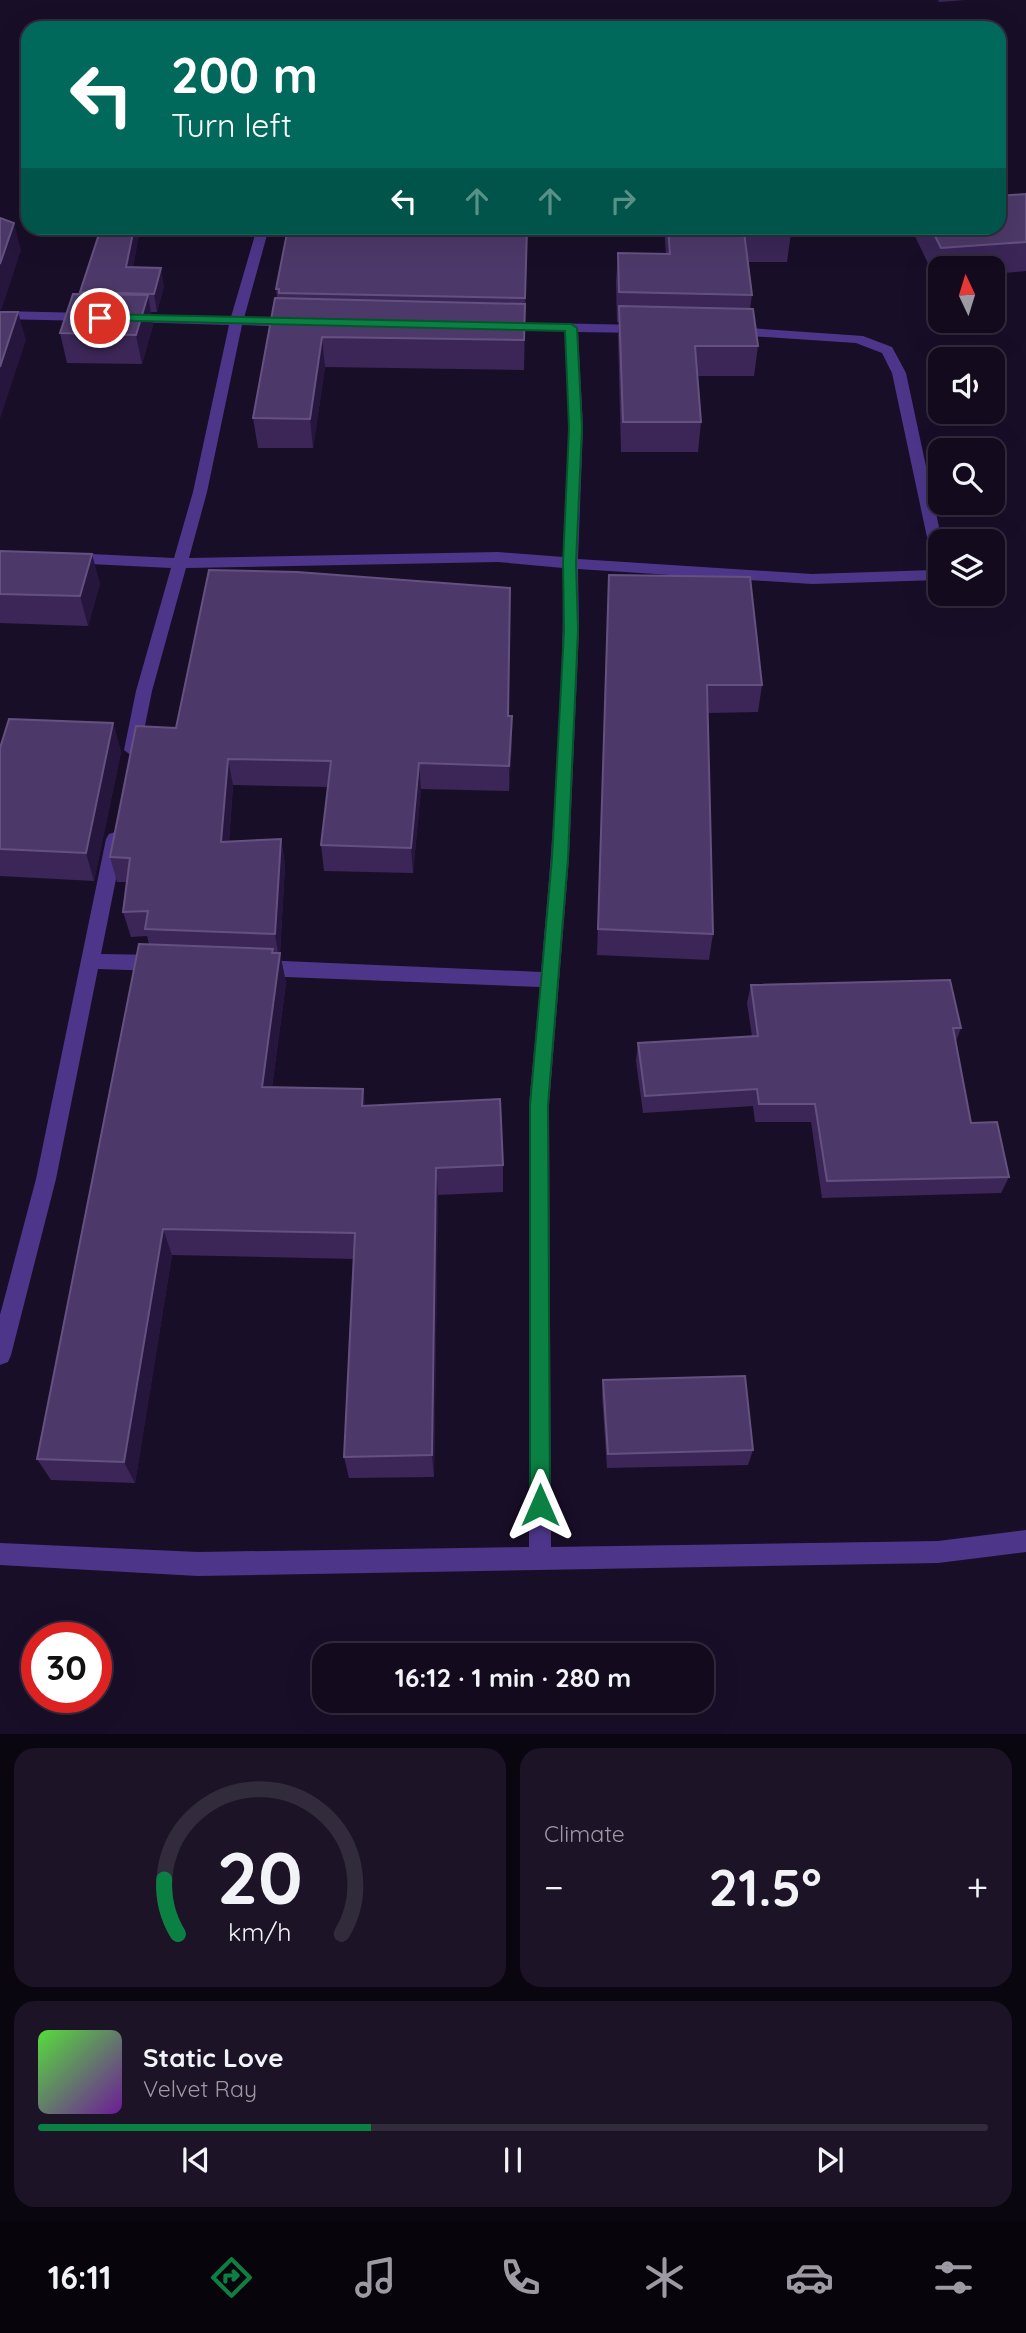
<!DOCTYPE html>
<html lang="en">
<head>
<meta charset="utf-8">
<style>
  :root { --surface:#130a1e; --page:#1c1327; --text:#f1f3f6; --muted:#9d9aa4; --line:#322b3c; --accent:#0b8043 }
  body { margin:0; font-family:Quicksand,sans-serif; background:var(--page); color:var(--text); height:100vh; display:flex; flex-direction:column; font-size:26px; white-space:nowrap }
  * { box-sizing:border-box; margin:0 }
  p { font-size:23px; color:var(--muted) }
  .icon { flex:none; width:38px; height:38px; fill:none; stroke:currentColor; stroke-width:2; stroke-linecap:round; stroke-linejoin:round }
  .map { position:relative; height:1734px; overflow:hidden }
  .sheet { display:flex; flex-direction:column; gap:14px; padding:14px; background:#0a0610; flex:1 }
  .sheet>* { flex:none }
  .top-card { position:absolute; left:21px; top:21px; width:985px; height:214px; border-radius:21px; box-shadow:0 7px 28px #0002,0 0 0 2px var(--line); background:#00695c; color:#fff; overflow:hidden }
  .needle { width:46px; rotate:356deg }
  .buttons { position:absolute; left:928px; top:256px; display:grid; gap:14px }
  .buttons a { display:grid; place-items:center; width:77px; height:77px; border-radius:14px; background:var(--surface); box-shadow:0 7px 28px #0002,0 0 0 2px var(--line); font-size:35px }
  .speed { position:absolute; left:21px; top:1622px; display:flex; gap:14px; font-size:35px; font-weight:700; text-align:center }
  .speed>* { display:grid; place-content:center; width:91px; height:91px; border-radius:50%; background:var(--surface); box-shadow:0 7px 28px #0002,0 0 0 2px var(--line); line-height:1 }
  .speed .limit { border:10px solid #d22; background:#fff; color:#111 }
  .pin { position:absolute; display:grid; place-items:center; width:60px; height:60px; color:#fff; margin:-30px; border:4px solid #fff; border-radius:50%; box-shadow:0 2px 7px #0007 }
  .me { position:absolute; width:77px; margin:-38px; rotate:0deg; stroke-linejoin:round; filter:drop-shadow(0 0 5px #0008) }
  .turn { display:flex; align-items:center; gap:24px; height:147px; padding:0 35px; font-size:32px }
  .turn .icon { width:91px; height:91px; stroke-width:2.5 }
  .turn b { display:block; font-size:49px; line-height:60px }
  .lanes { display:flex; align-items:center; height:66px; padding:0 35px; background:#0003; justify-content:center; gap:35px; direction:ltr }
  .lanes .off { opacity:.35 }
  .big { font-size:52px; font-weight:800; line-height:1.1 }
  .sheet .widget { flex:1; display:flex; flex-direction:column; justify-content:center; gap:10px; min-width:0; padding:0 24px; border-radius:21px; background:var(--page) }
  .sheet .dial { align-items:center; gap:0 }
  .dial svg { height:182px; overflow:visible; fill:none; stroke:var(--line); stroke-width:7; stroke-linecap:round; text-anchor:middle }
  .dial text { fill:var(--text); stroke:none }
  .song { display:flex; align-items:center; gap:21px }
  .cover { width:84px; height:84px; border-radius:10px; background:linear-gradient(135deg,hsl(110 70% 55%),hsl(280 70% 35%)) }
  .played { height:7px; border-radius:4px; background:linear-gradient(90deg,var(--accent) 35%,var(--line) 35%) }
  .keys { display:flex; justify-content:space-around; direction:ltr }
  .heat { display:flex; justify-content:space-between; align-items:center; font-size:38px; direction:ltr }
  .sheet .tiles { flex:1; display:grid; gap:14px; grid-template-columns:1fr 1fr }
  .widget:last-child { grid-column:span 2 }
  .trip { position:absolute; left:312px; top:1643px; width:402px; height:70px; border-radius:21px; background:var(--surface); box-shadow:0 7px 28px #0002,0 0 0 2px var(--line); font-weight:800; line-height:70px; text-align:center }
  .tabs { display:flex; height:112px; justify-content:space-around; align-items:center; background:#08040c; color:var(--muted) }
  .tabs .icon { width:49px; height:49px }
  .tabs .current { color:var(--accent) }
  .tabs b { font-size:32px; color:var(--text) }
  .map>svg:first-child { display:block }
</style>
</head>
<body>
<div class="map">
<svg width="1026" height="1735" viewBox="0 0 1026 1735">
  <rect width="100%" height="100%" fill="#190e28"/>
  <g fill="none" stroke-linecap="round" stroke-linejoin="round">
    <g fill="#4d368a" fill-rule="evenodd">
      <path d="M257,228H269L244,318L294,319L301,323L294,327L242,325L207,492L189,558L498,552L563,557L569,428L565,331L495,329V323L500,322L640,325L647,329L640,333L578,332L583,428L578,559L812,574L934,570L892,373L882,353L856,343L735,335L728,331L735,327L863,336L892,347L906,373L942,541H940V580L812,584L578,569L579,630L569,858L549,1105L551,1547L938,1541L1026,1530V1552L938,1563L198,1576L0,1565V1543L198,1552L529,1547V1105L540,987L260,976L254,973L251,968L254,963L260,960L541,972C553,838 564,702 563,568L498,562L186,568L152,691L140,750L132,756L124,750L136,691L171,568L70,563L62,558L70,553L174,558L193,492L229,325L129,322L122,318L129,314L231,317Z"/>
      <polygon points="0,311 87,313 94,317 87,321 0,319"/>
      <polygon points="115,832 121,834 124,839 101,954 158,955 164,958 167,963 164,968 158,971 98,969 56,1179 11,1355 8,1362 0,1365 0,1315 36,1179 106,839 109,834"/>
    </g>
  </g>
  <g fill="#3b2657">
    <polygon points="938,0 965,0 939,2"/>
    <polygon points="1026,194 1026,271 992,274 992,268 940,268 940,278 935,278 912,230 913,228 999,228"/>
    <polygon points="140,228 133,267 164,286 157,312 151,312 153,325 142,364 67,363 60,333 80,294 80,292"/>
    <polygon points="527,228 524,370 325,367 313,448 258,448 253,418 277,298 276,289"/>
    <polygon points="664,228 791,228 791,233 787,262 747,262 752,295 750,309 758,346 754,376 697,376 701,422 698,452 621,452 618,335 619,322 617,322 616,283 618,253 666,254"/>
    <polygon points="0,551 100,583 88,626 0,623"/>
    <polygon points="609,575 762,685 758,712 708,713 713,934 709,960 597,955"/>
    <polygon points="512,716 512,742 509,791 421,789 413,873 324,871 321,845 328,787 233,785 229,842 281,839 285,865 280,953 286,983 272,1087 363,1089 365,1106 503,1165 503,1192 438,1195 434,1477 349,1478 344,1457 354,1259 172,1255 135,1483 51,1480 37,1459 149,944 147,936 131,937 123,912 127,882 117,882 110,857 176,728"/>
    <polygon points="113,723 121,752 94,881 0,876 0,748"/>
    <polygon points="751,985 961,1028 956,1041 971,1123 1009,1177 1001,1193 822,1198 811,1122 755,1122 753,1106 643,1113 636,1061 638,1043 752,1036 747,1003"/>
    <polygon points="603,1380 753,1450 748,1465 607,1468 602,1395"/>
  </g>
  <g fill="#26153c">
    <polygon points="14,223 21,250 2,308 0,310 0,264"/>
    <polygon points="134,228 140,228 130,285 126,267"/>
    <polygon points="161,268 164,286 157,312 154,294"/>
    <polygon points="148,295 153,325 142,364 136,335"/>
    <polygon points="18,312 26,340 0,419 0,367"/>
    <polygon points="322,337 325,367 313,448 310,419"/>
    <polygon points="92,554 100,583 88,626 80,596"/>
    <polygon points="512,716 512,742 509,791 509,766"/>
    <polygon points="113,723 121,752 94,881 86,853"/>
    <polygon points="228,759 233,785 227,867 221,842"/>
    <polygon points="419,763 421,789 413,873 411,848"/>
    <polygon points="281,839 285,865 280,955 280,953 286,983 268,1115 262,1087 273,949 277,973 279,958 275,934"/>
    <polygon points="363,1089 367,1117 362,1106"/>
    <polygon points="436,1168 438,1195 434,1477 432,1455"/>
    <polygon points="163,1229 172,1255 135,1483 124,1462"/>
  </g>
  <g fill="#4d3969" stroke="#655180" stroke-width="2">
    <polygon points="1026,194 1026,242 941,248 931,228 999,228 999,196"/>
    <polygon points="0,218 14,223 0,264"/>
    <polygon points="101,228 134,228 126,267 161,268 154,294 80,292"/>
    <polygon points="288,228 527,228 525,298 279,293 279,289 276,289"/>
    <polygon points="668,228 791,228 791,233 744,232 752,295 619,292 618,253 670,254"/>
    <polygon points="73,294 148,295 136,335 60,333"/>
    <polygon points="275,298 525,304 524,340 322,337 310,419 253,418"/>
    <polygon points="619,306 753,309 758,346 695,346 701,422 623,422"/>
    <polygon points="0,312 18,312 0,367"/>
    <polygon points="0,551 92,554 80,596 0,594"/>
    <polygon points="209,570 297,572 510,588 508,716 512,716 509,766 419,763 411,848 321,845 331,761 228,759 221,842 281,839 275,934 145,929 148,911 123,912 130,858 110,857 136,726 176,728"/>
    <polygon points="609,575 750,577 762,685 707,685 713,934 598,929"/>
    <polygon points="9,719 113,723 86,853 0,849 0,748"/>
    <polygon points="139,944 273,949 272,953 280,953 262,1087 363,1089 362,1106 500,1099 503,1165 436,1168 432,1455 344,1457 355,1233 163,1229 124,1462 37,1459"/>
    <polygon points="950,980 961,1028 953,1028 971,1123 997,1122 1009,1177 827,1181 815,1104 759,1104 757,1089 645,1096 638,1043 758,1036 751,985"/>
    <polygon points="745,1376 753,1450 608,1454 603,1380"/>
  </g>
  <polygon fill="#0b8043" stroke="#07532c" stroke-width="2" points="100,314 571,324 577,328 582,428 576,563 578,630 568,858 548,1105 550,1505 547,1512 540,1515 533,1512 530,1505 530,1105 552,858 564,630 563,563 569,428 565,331 95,320 95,315"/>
</svg>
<div class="buttons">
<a><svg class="needle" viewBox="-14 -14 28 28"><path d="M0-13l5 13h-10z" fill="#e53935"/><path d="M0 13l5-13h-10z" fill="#9d9aa4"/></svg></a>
<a><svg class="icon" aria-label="sound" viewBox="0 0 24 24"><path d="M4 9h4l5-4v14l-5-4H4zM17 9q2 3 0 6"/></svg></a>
<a><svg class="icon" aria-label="search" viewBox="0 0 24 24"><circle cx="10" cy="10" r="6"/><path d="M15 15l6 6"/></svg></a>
<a><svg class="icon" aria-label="layers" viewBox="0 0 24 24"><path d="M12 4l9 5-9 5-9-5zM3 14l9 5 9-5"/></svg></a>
</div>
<div class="speed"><div class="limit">30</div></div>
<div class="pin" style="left:100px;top:318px;background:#d93025"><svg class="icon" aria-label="arrive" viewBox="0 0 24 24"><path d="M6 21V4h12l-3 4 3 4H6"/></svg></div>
<svg class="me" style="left:540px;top:1505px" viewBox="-20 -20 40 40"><path d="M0-17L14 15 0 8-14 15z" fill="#0b8043" stroke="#fff" stroke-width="4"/></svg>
<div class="trip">16:12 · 1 min · 280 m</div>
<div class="top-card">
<div class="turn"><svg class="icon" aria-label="left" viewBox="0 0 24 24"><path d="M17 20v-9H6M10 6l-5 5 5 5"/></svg><div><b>200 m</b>Turn left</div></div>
<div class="lanes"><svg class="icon" aria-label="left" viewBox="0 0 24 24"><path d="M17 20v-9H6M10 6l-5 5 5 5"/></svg><svg class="icon off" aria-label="ahead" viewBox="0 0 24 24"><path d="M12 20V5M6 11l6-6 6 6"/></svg><svg class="icon off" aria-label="ahead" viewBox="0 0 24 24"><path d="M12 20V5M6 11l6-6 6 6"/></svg><svg class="icon off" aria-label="right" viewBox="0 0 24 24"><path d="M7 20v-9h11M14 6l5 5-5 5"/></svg></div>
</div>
</div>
<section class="sheet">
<div class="tiles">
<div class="widget dial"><svg viewBox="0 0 100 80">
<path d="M14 69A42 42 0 1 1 86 69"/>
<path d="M14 69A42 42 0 0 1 8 45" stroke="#0b8043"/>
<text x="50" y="56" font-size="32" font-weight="700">20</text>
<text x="50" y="72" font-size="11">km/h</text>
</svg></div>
<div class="widget"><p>Climate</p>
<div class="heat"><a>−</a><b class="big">21.5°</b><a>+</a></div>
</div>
<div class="widget">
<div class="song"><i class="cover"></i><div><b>Static Love</b><p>Velvet Ray</p></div></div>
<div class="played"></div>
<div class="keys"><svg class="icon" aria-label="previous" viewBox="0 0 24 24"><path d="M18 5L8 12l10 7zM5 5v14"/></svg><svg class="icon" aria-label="pause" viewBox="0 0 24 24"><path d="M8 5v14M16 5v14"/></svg><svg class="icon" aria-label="next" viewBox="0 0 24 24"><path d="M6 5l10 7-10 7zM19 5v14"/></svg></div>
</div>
</div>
</section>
<nav class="tabs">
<b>16:11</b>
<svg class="icon current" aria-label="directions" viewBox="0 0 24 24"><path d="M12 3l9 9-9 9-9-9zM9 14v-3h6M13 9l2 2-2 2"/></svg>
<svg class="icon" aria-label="music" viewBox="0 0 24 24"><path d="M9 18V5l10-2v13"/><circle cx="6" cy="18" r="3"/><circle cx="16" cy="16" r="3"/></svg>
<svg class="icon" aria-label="phone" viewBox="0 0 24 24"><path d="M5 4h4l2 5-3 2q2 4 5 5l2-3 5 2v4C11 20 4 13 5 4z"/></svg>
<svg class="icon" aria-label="climate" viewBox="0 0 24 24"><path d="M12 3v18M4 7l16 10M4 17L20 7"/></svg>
<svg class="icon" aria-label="car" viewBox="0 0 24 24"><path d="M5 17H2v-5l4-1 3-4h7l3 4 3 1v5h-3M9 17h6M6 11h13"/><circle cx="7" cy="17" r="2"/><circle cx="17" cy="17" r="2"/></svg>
<svg class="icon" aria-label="filters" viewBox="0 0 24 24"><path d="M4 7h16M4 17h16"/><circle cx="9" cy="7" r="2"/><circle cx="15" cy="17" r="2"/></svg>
</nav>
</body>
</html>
